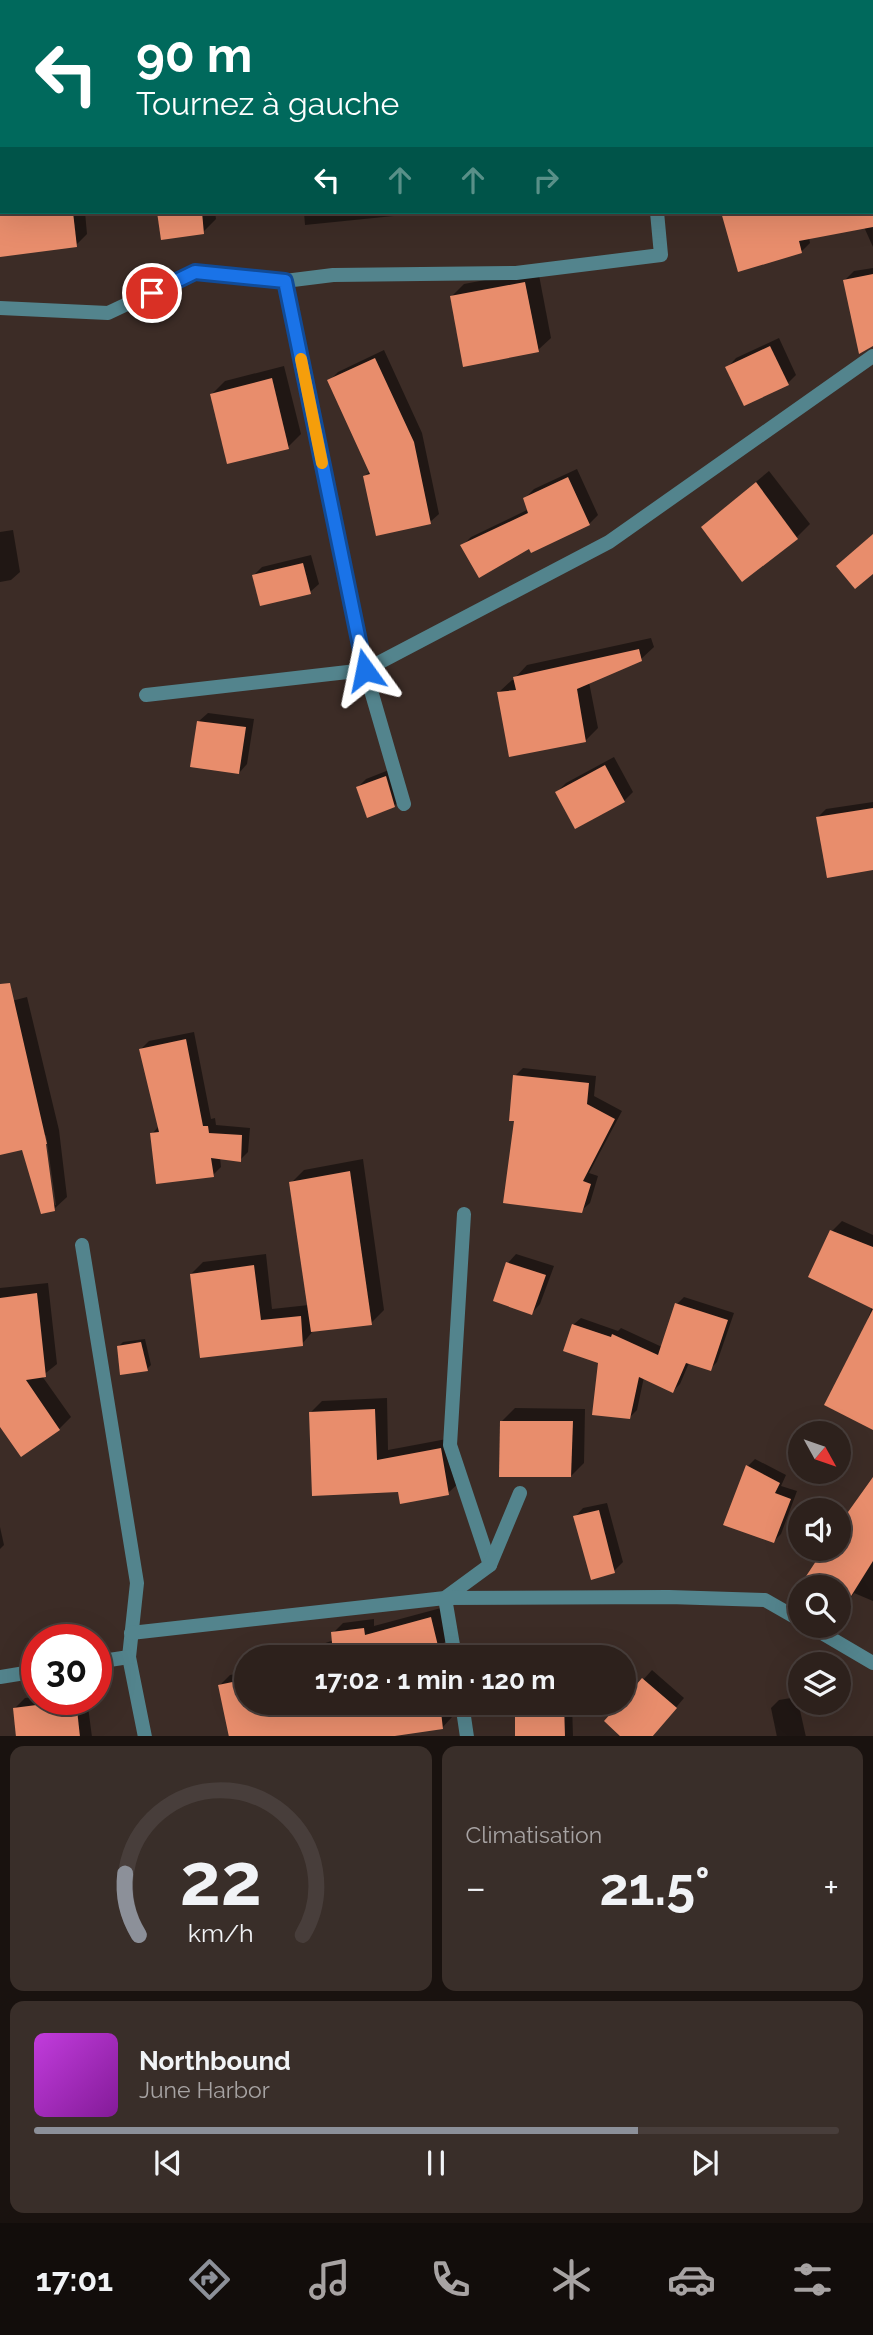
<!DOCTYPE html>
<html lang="fr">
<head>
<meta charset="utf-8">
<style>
  :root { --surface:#2d211c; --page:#392e29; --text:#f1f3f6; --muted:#a7a3a3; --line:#483e3b; --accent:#8c9099 }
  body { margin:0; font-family:Raleway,sans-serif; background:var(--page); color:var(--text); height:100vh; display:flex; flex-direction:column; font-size:26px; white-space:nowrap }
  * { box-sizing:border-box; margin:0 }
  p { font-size:23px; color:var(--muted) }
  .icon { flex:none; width:38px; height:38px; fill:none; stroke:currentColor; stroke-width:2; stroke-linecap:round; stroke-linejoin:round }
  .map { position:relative; height:1736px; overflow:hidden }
  .side { display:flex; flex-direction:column; gap:10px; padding:10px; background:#19120f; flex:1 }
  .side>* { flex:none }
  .top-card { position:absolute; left:0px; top:0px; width:873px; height:214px; box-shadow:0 7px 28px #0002,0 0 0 2px var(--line); background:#00695c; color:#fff; overflow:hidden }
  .needle { width:46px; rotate:130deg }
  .tools { position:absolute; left:788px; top:1421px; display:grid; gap:14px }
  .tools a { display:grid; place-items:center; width:63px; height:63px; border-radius:50%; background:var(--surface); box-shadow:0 7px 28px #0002,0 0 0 2px var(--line); font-size:35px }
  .speed { position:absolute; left:21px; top:1624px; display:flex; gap:14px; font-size:35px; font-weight:700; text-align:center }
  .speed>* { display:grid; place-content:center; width:91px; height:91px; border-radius:50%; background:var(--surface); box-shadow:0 7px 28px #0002,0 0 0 2px var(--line); line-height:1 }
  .speed .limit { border:10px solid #d22; background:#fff; color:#111 }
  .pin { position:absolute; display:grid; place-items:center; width:60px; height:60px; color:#fff; margin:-30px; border:4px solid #fff; border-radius:50%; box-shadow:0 2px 7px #0007 }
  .me { position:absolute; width:77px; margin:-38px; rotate:348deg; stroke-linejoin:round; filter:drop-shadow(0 0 5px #0008) }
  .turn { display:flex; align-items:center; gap:24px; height:147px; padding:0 21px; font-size:32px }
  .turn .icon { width:91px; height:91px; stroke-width:2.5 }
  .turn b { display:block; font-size:49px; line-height:60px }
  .lanes { display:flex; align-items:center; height:66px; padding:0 21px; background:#0003; justify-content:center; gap:35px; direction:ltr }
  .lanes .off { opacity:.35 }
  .big { font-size:52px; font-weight:700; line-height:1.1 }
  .side .widget { flex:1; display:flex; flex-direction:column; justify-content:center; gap:10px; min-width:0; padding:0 24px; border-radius:14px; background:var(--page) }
  .side .dial { align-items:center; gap:0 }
  .dial svg { height:182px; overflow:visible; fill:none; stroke:var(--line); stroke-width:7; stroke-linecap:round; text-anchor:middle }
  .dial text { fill:var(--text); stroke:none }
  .song { display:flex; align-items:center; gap:21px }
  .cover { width:84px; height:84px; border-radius:10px; background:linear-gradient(135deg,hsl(290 70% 55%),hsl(290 70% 35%)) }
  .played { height:7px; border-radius:4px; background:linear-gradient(90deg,var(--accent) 75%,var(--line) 75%) }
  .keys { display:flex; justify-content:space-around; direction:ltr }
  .heat { display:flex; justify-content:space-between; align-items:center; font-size:38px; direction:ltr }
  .side .tiles { flex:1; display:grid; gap:10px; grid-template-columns:1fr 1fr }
  .widget:last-child { grid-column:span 2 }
  .trip { position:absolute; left:234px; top:1645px; width:402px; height:70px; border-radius:35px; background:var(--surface); box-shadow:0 7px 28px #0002,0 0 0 2px var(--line); font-weight:700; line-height:70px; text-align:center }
  .tabs { display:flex; height:112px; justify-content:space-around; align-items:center; background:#120d0b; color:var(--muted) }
  .tabs .icon { width:49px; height:49px }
  .tabs .on { color:var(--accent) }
  .tabs b { font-size:32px; color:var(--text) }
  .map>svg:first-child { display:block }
</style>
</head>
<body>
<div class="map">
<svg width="873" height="1737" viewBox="0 0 873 1737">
  <rect width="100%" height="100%" fill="#3c2c26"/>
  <g fill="#0007" fill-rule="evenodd">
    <polygon points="781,0 845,0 846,2 782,2"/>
    <polygon points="0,83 2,83 2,212 85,212 87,234 76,245 0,233"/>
    <polygon points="872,145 873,247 864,227 809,238 810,243 802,251 724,215 727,212 872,212"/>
    <polygon points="159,212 220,212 215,212 216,219 203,232 163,238"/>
    <polygon points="304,212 433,212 305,225"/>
    <polygon points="873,268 873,325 845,280 854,271"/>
    <polygon points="538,270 551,338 538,350 451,297 464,284"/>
    <polygon points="779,338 796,375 788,383 728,367 736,358"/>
    <polygon points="384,350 422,433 439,514 430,522 365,476 370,471 329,381 338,372"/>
    <polygon points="284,366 301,434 288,447 212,394 225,381"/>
    <polygon points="577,469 598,515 589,524 532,551 530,547 463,545 471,537 529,509 525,498 534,489"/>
    <polygon points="769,471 810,524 797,537 742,579 717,514"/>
    <polygon points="13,530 20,572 11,580 0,582 0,532"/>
    <polygon points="311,555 319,584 310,592 253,576 262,567"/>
    <polygon points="651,638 654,647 641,659 589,682 598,728 586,740 499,692 512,680 516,680 515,678 527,665"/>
    <polygon points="208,713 254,719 247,764 239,773 199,721"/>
    <polygon points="614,757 633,792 624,801 557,792 566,783"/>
    <polygon points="394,768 403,797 394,806 358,787 366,779"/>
    <polygon points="873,802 873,869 818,817 826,809"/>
    <path d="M27,997L59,1130L67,1197L54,1209L23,1148L0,1153V1004ZM46,1135L56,1205H55L51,1197L43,1136Z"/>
    <polygon points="194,1032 211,1119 215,1118 216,1125 250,1128 248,1152 240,1160 220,1157 221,1167 213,1175 152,1134 159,1126 141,1049 149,1041"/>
    <polygon points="523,1068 596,1076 594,1096 622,1111 589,1173 598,1176 590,1203 581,1211 516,1120 515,1076"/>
    <polygon points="363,1159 384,1310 371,1323 314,1330 302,1344 201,1356 191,1274 203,1262 266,1254 272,1309 309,1305 291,1183 304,1170"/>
    <polygon points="842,1221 873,1235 873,1428 863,1333 872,1307 832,1231"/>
    <polygon points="516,1254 554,1266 540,1304 532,1313 508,1263"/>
    <polygon points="48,1283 57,1364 42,1376 71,1417 59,1429 22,1455 0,1424 0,1288"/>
    <polygon points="684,1297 734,1313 717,1362 710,1369 689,1363 680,1384 673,1391 644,1377 637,1410 629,1418 600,1361 573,1325 581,1318 618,1331 621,1328 662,1347 677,1304"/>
    <polygon points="145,1339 151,1365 147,1369 119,1346 123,1342"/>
    <polygon points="387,1398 388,1450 452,1438 460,1482 448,1493 399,1491 311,1412 322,1401"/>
    <polygon points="515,1408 585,1409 584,1463 571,1476 502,1421"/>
    <polygon points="755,1459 786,1475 781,1486 797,1491 781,1534 774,1541 748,1466"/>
    <polygon points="873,1482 873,1601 854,1593 838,1616 838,1587 801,1587 826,1549 838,1549"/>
    <polygon points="607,1503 623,1562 614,1571 575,1517 583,1508"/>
    <polygon points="0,1527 4,1545 0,1549"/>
    <polygon points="441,1608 448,1638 444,1643 445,1657 307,1657 317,1646 334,1640 333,1633 343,1623 374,1619 374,1626"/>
    <polygon points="652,1670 684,1698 651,1737 606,1721"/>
    <polygon points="247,1672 247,1703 451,1703 452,1717 442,1728 231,1737 220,1685 230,1675"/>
    <polygon points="37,1697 37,1699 87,1699 92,1737 18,1737 14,1709 25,1698"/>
    <polygon points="797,1697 806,1737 777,1737 771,1708 779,1700"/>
    <polygon points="517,1703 572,1703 573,1737 517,1737"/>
  </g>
  <g fill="#e88d6c">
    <polygon points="0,212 73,212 77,247 0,257"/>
    <polygon points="157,212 202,212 204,234 161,240"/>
    <polygon points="721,212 873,212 873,227 799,241 802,253 738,272"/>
    <polygon points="873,274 873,346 859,354 843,280"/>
    <polygon points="525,282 539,352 463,367 450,296"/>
    <polygon points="770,346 789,385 744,406 725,367"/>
    <polygon points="375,358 414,442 431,524 376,536 363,476 370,474 327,380"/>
    <polygon points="272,378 289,449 227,464 210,394"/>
    <polygon points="568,477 590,525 531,553 529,549 479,578 460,545 528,513 523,498"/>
    <polygon points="756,482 798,539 742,582 701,527"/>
    <polygon points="873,534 873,574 855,589 836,566"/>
    <polygon points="303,563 311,594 260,606 252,575"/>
    <polygon points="639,649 642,661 577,689 586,742 509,757 497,692 516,690 513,677"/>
    <polygon points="197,721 246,727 239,774 190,767"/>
    <polygon points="605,765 625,802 575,829 555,792"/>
    <polygon points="386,776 395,807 367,818 356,787"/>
    <polygon points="873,808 873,870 827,878 816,817"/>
    <polygon points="10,983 47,1144 46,1144 55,1211 41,1214 22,1150 0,1155 0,984"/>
    <polygon points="186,1039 203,1126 208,1126 209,1133 242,1135 241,1162 211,1158 214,1177 156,1184 150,1133 159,1132 139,1049"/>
    <polygon points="513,1075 589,1083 587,1104 615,1119 583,1181 591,1184 582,1213 503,1203 514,1121 509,1121"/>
    <polygon points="350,1171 372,1325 311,1332 289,1182"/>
    <polygon points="830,1230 873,1247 873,1309 808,1277"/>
    <polygon points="506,1262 546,1275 532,1315 493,1301"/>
    <polygon points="254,1265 261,1320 301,1316 303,1346 200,1358 190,1274"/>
    <polygon points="37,1293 46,1377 26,1380 60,1430 21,1457 0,1427 0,1298"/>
    <polygon points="675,1303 728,1320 711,1371 686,1363 673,1393 639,1377 630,1419 592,1415 598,1363 563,1351 572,1324 611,1337 612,1334 658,1355"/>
    <polygon points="873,1309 873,1430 824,1405"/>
    <polygon points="141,1342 148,1371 120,1375 117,1346"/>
    <polygon points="375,1409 377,1460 441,1448 449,1495 400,1504 398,1492 312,1496 309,1412"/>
    <polygon points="500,1421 573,1421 571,1477 499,1477"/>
    <polygon points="746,1465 780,1483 775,1493 791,1499 774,1543 723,1525"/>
    <polygon points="873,1477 873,1561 838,1617 838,1587 800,1587 800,1609 789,1602 824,1549 838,1549 838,1526"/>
    <polygon points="599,1510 615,1573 591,1580 573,1516"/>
    <polygon points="431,1617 439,1650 409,1657 407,1650 330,1657 327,1644 332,1643 331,1632 364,1628 365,1635"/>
    <polygon points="642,1678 677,1708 652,1737 621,1737 604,1721 620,1703 625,1703 625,1698"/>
    <polygon points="247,1679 247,1703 440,1703 443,1729 388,1737 229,1737 218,1685"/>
    <polygon points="76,1700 80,1737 16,1737 13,1708"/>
    <polygon points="515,1703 564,1703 565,1737 515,1737"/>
  </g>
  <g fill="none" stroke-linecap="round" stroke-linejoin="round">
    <g stroke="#53848d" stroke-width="14">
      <polyline points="230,0 231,2"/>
      <polyline points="630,0 631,2"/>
      <polyline points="274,2 284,0"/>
      <polyline points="0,19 2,18"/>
      <polyline points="0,308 108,313 195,272 285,281"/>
      <polyline points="146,695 365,670 609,542 873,356"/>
      <polyline points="404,804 365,670 285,281 333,275 516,273 661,255 657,212"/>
      <polyline points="464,1214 450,1445 490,1565"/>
      <polyline points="82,1245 137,1583 129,1657 145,1737"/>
      <polyline points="810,1626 873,1663"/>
      <polyline points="131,1633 445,1598 490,1565 520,1493"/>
      <polyline points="455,1657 445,1598 669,1597 765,1600 800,1620"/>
      <polyline points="96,1662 129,1657"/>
      <polyline points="0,1677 37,1671"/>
      <polyline points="462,1703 467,1737"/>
    </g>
  </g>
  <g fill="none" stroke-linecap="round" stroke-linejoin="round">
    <defs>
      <polyline id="route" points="152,293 195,272 285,281 365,670"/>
    </defs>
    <use href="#route" stroke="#114b97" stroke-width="18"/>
    <use href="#route" stroke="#1a73e8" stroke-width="12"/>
    <polyline stroke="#f59e0b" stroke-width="12" points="301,359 322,463"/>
  </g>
</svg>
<div class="tools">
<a><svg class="needle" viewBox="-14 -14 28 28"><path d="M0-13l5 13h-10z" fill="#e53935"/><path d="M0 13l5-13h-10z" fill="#a7a3a3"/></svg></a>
<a><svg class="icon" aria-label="sound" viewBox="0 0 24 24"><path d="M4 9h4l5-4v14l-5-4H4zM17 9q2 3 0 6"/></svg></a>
<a><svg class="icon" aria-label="search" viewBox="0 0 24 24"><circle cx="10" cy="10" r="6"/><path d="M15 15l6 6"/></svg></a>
<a><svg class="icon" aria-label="layers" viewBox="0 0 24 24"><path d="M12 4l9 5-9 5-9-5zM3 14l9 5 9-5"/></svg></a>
</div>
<div class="speed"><div class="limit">30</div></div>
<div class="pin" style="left:152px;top:293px;background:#d93025"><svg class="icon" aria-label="arrive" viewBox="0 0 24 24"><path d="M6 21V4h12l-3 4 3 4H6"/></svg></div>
<svg class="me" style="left:365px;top:670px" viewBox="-20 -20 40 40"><path d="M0-17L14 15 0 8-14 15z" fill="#1a73e8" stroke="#fff" stroke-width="4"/></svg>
<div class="trip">17:02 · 1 min · 120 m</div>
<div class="top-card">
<div class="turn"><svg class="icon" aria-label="left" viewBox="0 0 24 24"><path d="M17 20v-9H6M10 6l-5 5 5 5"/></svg><div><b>90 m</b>Tournez à gauche</div></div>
<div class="lanes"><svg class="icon" aria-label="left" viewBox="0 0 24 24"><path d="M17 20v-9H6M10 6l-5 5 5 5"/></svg><svg class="icon off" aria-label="ahead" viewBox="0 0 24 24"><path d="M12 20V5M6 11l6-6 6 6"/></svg><svg class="icon off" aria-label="ahead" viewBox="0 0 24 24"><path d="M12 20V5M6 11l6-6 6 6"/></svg><svg class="icon off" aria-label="right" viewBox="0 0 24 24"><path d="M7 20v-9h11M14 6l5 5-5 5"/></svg></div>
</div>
</div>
<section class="side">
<div class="tiles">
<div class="widget dial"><svg viewBox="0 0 100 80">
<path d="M14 69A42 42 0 1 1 86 69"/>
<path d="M14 69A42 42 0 0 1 8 42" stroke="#8c9099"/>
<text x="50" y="56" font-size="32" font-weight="700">22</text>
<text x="50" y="72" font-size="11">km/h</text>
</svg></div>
<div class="widget"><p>Climatisation</p>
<div class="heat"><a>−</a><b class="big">21.5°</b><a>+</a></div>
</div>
<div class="widget">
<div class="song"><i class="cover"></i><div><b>Northbound</b><p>June Harbor</p></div></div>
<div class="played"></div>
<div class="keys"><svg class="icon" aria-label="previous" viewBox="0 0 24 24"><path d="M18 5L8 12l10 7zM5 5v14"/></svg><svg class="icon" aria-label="pause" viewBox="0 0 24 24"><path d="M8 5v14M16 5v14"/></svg><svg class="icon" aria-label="next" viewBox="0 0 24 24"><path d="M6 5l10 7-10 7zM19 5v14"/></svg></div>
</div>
</div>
</section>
<nav class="tabs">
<b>17:01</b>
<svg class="icon on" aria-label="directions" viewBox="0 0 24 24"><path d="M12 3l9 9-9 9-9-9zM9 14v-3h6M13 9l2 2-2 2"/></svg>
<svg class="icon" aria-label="music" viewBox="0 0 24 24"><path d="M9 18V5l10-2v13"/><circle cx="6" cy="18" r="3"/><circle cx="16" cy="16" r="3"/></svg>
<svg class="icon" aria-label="phone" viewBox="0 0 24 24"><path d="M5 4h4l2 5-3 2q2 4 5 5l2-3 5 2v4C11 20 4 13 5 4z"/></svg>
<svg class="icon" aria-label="climate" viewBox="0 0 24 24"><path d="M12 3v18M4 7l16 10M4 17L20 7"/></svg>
<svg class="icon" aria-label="car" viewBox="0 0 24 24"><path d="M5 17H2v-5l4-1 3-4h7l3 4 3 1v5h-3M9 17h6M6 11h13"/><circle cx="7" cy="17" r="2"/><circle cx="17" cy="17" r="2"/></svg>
<svg class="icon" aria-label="filters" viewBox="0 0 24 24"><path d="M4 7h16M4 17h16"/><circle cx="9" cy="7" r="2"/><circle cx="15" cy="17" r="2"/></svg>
</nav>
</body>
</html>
